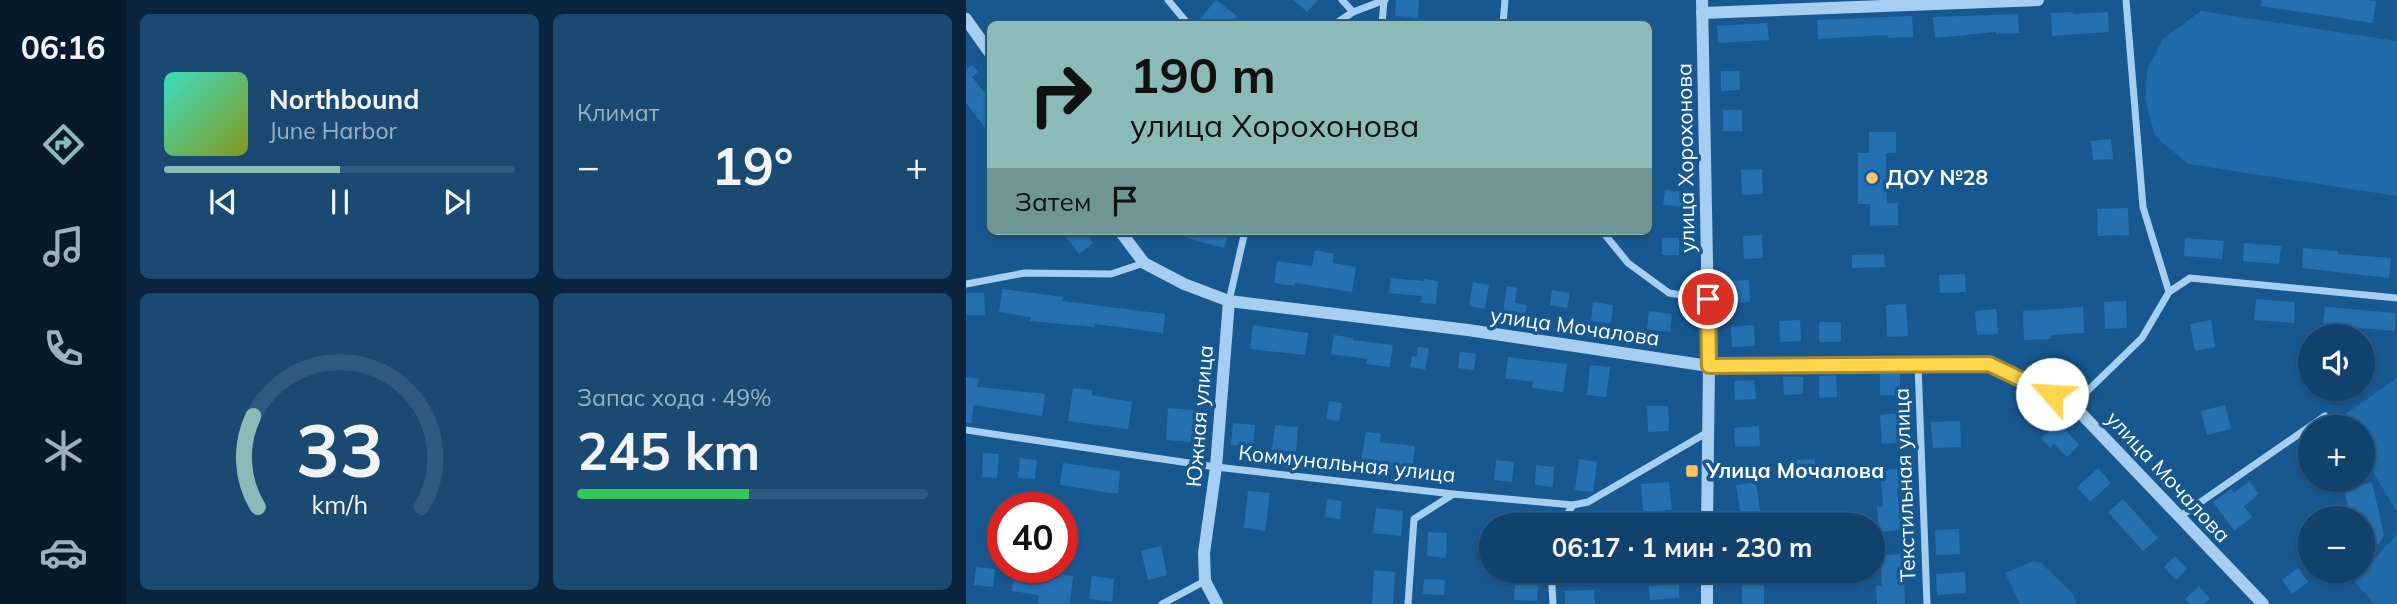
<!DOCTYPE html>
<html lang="ru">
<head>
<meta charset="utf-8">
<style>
  :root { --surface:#11426d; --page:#1a4972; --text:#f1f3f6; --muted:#9cb0c2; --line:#305b80; --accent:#8bbbb9 }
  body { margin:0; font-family:Mulish,sans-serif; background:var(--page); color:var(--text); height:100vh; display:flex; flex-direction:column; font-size:26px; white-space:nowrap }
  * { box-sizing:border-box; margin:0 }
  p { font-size:23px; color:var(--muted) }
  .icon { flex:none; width:38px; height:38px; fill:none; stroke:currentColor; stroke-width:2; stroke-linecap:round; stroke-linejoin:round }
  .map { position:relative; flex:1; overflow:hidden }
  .side { display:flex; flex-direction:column; gap:14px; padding:14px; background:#09243c; width:840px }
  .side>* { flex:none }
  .banner { position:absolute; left:21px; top:21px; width:665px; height:214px; border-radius:10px; box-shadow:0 2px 5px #0004,0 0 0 2px var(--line); background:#8bbbb9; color:#111; overflow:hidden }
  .buttons { position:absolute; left:1332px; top:324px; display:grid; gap:14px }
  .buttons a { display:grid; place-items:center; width:77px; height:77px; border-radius:50%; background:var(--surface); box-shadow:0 2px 5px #0004,0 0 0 2px var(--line); font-size:35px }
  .speed { position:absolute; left:21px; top:492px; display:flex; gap:14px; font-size:35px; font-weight:700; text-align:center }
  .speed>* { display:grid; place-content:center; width:91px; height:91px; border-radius:50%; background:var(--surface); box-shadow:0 2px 5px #0004,0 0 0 2px var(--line); line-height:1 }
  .speed .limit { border:10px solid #d22; background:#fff; color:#111 }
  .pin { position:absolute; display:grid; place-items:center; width:60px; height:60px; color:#fff; margin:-30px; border:4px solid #fff; border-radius:50%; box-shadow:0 2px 7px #0007 }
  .me { position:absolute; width:77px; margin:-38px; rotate:296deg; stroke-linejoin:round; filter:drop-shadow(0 0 5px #0008) }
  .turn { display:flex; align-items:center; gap:24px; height:147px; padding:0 28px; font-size:32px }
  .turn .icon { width:91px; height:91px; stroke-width:2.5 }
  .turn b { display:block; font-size:49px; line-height:60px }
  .then { display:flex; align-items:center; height:66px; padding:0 28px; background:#0003; gap:14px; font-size:26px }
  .big { font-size:52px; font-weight:700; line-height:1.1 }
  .side .widget { flex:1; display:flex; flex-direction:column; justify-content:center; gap:10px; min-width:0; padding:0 24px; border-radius:10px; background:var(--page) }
  .side .dial { align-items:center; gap:0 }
  .dial svg { height:182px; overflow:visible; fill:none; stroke:var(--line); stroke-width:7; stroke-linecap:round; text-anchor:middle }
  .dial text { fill:var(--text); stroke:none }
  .song { display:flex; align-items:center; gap:21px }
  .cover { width:84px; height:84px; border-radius:10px; background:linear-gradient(135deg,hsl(170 70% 55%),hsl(70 70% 35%)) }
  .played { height:7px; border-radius:4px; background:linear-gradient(90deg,var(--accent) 50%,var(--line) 50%) }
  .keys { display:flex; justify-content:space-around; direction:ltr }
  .heat { display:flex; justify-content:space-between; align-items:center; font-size:38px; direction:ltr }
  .charge { height:10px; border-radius:5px; background:linear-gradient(90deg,#34c759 49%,var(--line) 0) }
  .side .tiles { flex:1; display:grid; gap:14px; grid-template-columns:repeat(2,1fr) }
  .trip { position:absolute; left:513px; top:513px; width:406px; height:70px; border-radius:35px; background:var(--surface); box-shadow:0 2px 5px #0004,0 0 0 2px var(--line); font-weight:700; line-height:70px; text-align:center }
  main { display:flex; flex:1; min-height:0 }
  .tab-bar { display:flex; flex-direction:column; width:126px; justify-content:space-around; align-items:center; background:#071a2c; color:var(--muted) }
  .tab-bar .icon { width:49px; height:49px }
  .tab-bar .current { color:var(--accent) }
  .tab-bar b { font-size:32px; color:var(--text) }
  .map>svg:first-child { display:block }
</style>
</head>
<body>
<main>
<nav class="tab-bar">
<b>06:16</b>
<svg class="icon current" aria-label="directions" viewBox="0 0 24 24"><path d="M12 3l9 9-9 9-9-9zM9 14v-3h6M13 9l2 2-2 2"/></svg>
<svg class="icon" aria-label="music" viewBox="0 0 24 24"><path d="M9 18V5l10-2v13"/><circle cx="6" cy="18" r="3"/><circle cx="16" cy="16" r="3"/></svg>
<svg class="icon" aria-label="phone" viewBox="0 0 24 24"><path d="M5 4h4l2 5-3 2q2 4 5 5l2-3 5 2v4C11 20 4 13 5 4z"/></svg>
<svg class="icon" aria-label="climate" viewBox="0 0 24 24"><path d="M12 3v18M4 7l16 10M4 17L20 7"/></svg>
<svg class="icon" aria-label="car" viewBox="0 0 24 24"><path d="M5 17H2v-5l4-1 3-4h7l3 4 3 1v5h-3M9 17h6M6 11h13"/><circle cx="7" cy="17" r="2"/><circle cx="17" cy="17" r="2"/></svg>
</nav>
<section class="side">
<div class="tiles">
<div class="widget">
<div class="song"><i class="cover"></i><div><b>Northbound</b><p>June Harbor</p></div></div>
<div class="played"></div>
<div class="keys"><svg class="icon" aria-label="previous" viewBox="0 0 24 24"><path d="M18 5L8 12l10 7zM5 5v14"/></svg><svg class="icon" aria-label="pause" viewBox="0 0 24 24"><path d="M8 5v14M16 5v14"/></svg><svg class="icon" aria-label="next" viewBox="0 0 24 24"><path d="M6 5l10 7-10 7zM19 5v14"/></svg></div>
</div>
<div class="widget"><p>Климат</p>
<div class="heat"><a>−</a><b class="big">19°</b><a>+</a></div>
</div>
<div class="widget dial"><svg viewBox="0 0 100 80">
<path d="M14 69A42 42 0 1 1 86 69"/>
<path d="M14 69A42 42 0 0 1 12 29" stroke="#8bbbb9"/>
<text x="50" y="56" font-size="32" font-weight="700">33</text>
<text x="50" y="72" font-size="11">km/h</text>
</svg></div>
<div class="widget"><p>Запас хода · 49%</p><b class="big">245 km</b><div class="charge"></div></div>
</div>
</section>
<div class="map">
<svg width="1431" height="604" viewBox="0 0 1431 604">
  <rect width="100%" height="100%" fill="#175891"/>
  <g fill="#1f6bab">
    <polygon points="1235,11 1431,41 1431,196 1222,164 1189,136 1179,99 1181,70 1197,39"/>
    <polygon points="1431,378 1431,512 1397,455 1396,427 1380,427 1374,418"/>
    <polygon points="1431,534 1431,604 1408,604 1388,581"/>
    <polygon points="1068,561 1075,563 1107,594 1111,604 1054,604 1039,573"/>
  </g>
  <g fill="#2570b0">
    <polygon points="250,0 271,16 264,24 242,24 235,18"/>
    <polygon points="327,0 352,0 341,12"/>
    <polygon points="430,0 453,0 452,18 429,16"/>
    <polygon points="1296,0 1402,0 1410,1 1407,23 1295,6"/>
    <polygon points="1107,12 1107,14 1142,12 1143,32 1086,36 1085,13"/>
    <polygon points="1052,14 1053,33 1030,34 1030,32 969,38 967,17"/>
    <polygon points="946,16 947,37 922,38 922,35 852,39 851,20"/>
    <polygon points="801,23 803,40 752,43 751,26"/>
    <polygon points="6,65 12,72 6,77 21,96 24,93 24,134 0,103 0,69"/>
    <polygon points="755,71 773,71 774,90 755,91"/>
    <rect x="757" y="110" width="19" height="21"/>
    <polygon points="903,132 930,132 930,153 920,153 921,203 932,203 932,225 904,226 904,204 892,204 892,153 903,153"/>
    <polygon points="1145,139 1147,159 1127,160 1125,141"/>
    <polygon points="796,169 797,194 776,195 775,170"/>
    <polygon points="699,190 720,192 718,207 697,205"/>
    <polygon points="1162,208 1163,235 1132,236 1131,209"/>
    <polygon points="108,231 118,231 127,243 113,254 100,237"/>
    <polygon points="207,231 263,231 258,248 207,234"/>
    <polygon points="796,235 797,258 778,259 777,236"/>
    <rect x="696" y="238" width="17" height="17"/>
    <polygon points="1219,238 1258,241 1256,259 1218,256"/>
    <polygon points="1278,243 1315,246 1313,264 1277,261"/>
    <polygon points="1337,248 1372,251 1372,254 1425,258 1423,278 1336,268"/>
    <polygon points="349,250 368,254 367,263 390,267 386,292 329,283 329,286 308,283 311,261 346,266"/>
    <polygon points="918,254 919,267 886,268 886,255"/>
    <polygon points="999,274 1000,292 974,293 973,275"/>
    <polygon points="425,278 458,281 458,279 472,281 470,304 455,303 456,296 423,293"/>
    <polygon points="783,280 784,302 764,303 763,281"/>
    <polygon points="507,282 523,285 519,309 503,306"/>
    <polygon points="541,286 551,288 549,303 561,305 559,316 537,313"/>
    <polygon points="36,289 97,297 96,301 199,314 197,333 129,324 129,327 64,321 65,317 33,312"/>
    <polygon points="586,290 604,293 601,308 584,305"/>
    <polygon points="0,293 18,293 19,315 0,315"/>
    <polygon points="1290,299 1329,302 1328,323 1288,320"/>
    <polygon points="1160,301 1161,328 1139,329 1138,302"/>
    <polygon points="627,302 647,305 645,323 625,321"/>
    <polygon points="940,304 942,336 921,337 920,305"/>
    <polygon points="1117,307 1118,333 1085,335 1085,339 1058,340 1057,311"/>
    <polygon points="1359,307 1430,313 1429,331 1357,325"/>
    <polygon points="1030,309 1032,334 1011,335 1009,311"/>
    <polygon points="683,311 706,314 704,332 681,329"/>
    <polygon points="834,320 835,341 814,342 813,321"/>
    <polygon points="1245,320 1249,347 1229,351 1224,324"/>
    <rect x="853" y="322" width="22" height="20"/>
    <polygon points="287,325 342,333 339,355 284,349"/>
    <polygon points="788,325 789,346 766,347 765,327"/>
    <polygon points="368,335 387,338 387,340 427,345 424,367 400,364 401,359 365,354"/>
    <polygon points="452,347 463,348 459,370 444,367 446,356 451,357"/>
    <polygon points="494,352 510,354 508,370 492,368"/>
    <polygon points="542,357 601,364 597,392 566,388 567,382 539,378"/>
    <polygon points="624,365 644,367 640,397 621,395"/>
    <rect x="914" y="374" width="20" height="21"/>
    <polygon points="870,375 871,397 853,398 853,376"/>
    <polygon points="0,377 13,379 11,387 79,394 76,416 8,405 5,423 0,423"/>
    <polygon points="817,377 837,377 837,394 818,395"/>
    <polygon points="788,380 790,399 769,400 768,381"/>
    <polygon points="107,388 126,390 126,395 166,402 162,429 102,421"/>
    <polygon points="363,401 376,403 373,421 360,419"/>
    <polygon points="1259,405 1265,429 1241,435 1235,411"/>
    <polygon points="681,406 702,406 703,431 682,432"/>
    <polygon points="202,408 238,411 236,435 225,434 225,442 200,440"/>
    <polygon points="932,413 935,442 916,444 914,415"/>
    <polygon points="994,421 995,447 967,448 965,422"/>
    <polygon points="267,423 289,425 287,447 265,445"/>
    <polygon points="1093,423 1113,445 1101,457 1088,444 1084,448 1075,438"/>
    <polygon points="309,425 332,427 330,452 306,450"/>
    <polygon points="793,426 794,446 769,447 768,428"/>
    <polygon points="400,432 415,434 414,442 449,446 446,472 424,470 425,465 395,460"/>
    <polygon points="17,453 33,454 31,478 16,477"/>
    <polygon points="54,458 71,460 69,479 52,478"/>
    <polygon points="613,459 631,462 627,492 609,490"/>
    <polygon points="849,459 850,478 831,480 830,460"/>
    <polygon points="530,460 548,462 546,482 528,480"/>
    <polygon points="97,463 154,471 152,494 94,485"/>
    <polygon points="570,465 588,467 587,487 569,485"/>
    <polygon points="1132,468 1145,483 1124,502 1111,487"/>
    <polygon points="932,469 934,488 931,488 935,530 913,532 911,507 917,506 914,470"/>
    <polygon points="1283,481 1293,494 1278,506 1286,517 1268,531 1247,502 1265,489 1268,493"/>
    <polygon points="703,482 706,510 677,512 675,484"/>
    <polygon points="790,482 796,525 773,525 774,510 770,485"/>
    <polygon points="1406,482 1418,535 1413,544 1396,549 1396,518 1385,518 1378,490"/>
    <polygon points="282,491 304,493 299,531 278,528"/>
    <polygon points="361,499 376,501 374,519 359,517"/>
    <polygon points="1157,499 1192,538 1177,551 1142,512"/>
    <polygon points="410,508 437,511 435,536 407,533"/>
    <polygon points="993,529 994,554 970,555 969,530"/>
    <polygon points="462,532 481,533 480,558 461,556"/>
    <polygon points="195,546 201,575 182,580 175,551"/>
    <polygon points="937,554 939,604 911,604 910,586 916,586 914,555"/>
    <polygon points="1209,556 1221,569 1210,580 1198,567"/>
    <polygon points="10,567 29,569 27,587 8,585"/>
    <polygon points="49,567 107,576 104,604 72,604 73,595 46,591"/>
    <polygon points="1332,568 1342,582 1326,594 1316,580"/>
    <polygon points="408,570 429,572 427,604 406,604"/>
    <polygon points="999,572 1000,593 971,595 970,574"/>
    <polygon points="126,576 148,579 146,602 123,599"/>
    <rect x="776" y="578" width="22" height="26"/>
    <polygon points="458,579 479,580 478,595 457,594"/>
    <polygon points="549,582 572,583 571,601 548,600"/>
    <polygon points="713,584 713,598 684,600 683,586"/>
    <polygon points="1233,586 1244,599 1238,604 1224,604 1219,599"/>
    <polygon points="628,590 629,604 599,604 599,591"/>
  </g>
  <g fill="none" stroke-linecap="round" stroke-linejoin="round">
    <g stroke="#a5cef0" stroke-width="7">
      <polyline points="202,0 222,24"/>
      <polyline points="376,0 387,12"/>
      <polyline points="369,24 387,12 419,0"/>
      <polyline points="416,24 418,1"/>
      <polyline points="537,24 539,0"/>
      <polyline points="636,231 662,263 703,293 742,299"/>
      <polyline points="0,284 59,273 145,274 178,263"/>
      <polyline points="1203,292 1224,278 1431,298"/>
      <polyline points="263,301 279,231"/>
      <polyline points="952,365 961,604"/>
      <polyline points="1107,405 1176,338 1203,292 1177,207 1160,0"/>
      <polyline points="0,430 250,467 487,494 607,505 622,502 742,432"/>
      <polyline points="1213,517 1359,416"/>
      <polyline points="594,525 607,505"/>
      <polyline points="585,570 587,604"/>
      <polyline points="196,604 239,581"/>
      <polyline points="442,604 448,519 486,495"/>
    </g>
    <g stroke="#a5cef0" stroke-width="12">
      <polyline points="736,0 743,366 741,525"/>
      <polyline points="736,13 1072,0"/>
      <polyline points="0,19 24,53"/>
      <polyline points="154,231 178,263 218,284 263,301 502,330 743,366 1023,364 1107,405 1297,604"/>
      <polyline points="741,570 741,604"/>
      <polyline points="251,604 239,581 238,553 250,467 263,301"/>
    </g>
  </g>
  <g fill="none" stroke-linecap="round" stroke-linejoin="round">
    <defs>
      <polyline id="route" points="742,299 743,366 1023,364 1086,394"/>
    </defs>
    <use href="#route" stroke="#a68a30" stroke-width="18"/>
    <use href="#route" stroke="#ffd54a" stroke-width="12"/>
  </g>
  <g fill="#ffc464" stroke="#175891" stroke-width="2.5">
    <circle cx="906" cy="178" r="7"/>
    <rect x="719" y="464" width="14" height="14" rx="3.5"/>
  </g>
  <g text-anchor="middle" stroke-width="7" stroke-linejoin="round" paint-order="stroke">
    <g font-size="21" fill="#fff" stroke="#175891">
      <text transform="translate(720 158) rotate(-91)" y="7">улица Хорохонова</text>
      <text transform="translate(609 327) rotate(8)" y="7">улица Мочалова</text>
      <text transform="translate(234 416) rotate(-85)" y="7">Южная улица</text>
      <text transform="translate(381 464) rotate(6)" y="7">Коммунальная улица</text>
      <text transform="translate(1202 477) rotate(47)" y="7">улица Мочалова</text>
      <text transform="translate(939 485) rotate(-92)" y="7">Текстильная улица</text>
    </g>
    <g font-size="21" font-weight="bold" fill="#fff" stroke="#175891" text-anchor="start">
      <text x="920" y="185">ДОУ №28</text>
      <text x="740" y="478">Улица Мочалова</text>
    </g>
  </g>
</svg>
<div class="buttons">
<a><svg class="icon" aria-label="sound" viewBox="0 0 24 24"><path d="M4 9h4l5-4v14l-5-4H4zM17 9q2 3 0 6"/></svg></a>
<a>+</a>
<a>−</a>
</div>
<div class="speed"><div class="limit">40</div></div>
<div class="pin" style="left:742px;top:299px;background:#d93025"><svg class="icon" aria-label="arrive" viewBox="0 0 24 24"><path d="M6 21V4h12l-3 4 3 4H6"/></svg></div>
<svg class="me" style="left:1086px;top:394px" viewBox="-20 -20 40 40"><circle r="19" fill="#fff"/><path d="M0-13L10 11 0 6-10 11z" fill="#ffd54a"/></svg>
<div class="trip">06:17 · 1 мин · 230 m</div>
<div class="banner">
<div class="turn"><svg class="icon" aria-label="right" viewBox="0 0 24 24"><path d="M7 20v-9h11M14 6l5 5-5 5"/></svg><div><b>190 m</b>улица Хорохонова</div></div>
<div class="then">Затем<svg class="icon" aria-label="arrive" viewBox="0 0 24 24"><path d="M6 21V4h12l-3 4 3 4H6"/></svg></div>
</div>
</div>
</main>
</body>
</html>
